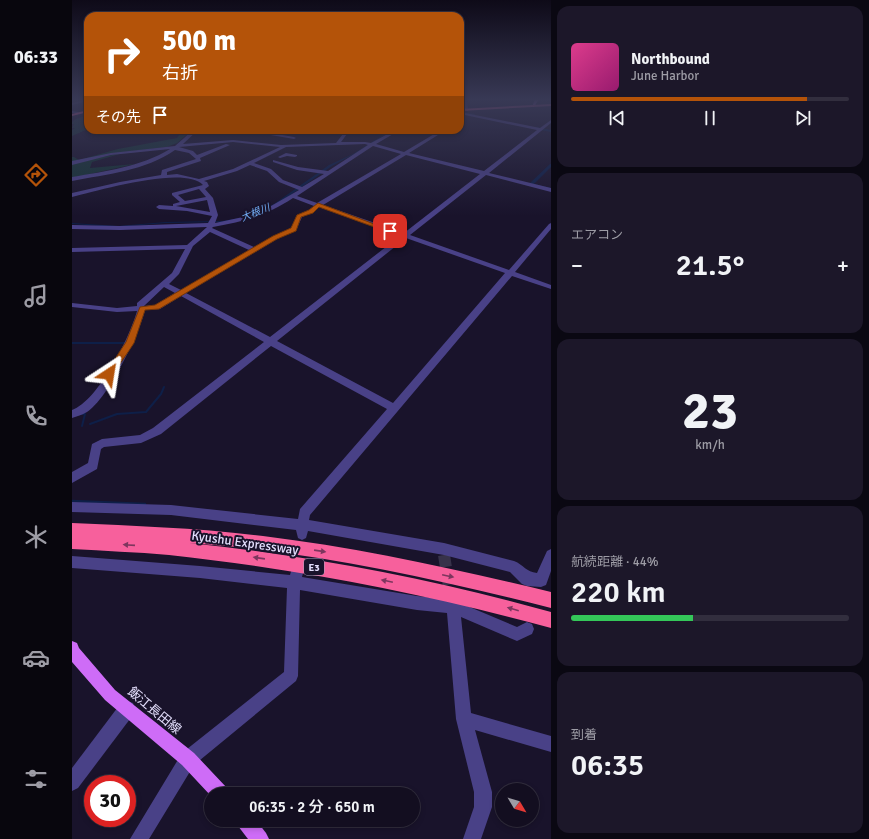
<!DOCTYPE html>
<html lang="ja">
<head>
<meta charset="utf-8">
<style>
  :root { --surface:#130e20; --page:#1c1729; --text:#f1f3f6; --muted:#9d9ca5; --line:#322e3e; --accent:#b45309 }
  body { margin:0; font-family:Signika,"Noto Sans JP",sans-serif; background:var(--page); color:var(--text); height:100vh; display:flex; flex-direction:column; font-size:15px; white-space:nowrap }
  * { box-sizing:border-box; margin:0 }
  p { font-size:13px; color:var(--muted) }
  .icon { flex:none; width:22px; height:22px; fill:none; stroke:currentColor; stroke-width:2; stroke-linecap:round; stroke-linejoin:round }
  .map { position:relative; flex:1; overflow:hidden }
  .side { display:flex; flex-direction:column; gap:6px; padding:6px; background:#0a0812; width:318px }
  .side>* { flex:none }
  .top-card { position:absolute; left:12px; top:12px; width:380px; height:122px; border-radius:12px; box-shadow:0 2px 6px #0003,0 0 0 1px var(--line); background:#b45309; color:#fff; overflow:hidden }
  .needle { width:26px; rotate:128deg }
  .fabs { position:absolute; left:423px; top:783px; display:grid; gap:8px }
  .fabs a { display:grid; place-items:center; width:44px; height:44px; border-radius:50%; background:var(--surface); box-shadow:0 2px 6px #0003,0 0 0 1px var(--line); font-size:20px }
  .speed { position:absolute; left:12px; top:775px; display:flex; gap:8px; font-size:20px; font-weight:700; text-align:center }
  .speed>* { display:grid; place-content:center; width:52px; height:52px; border-radius:50%; background:var(--surface); box-shadow:0 2px 6px #0003,0 0 0 1px var(--line); line-height:1 }
  .speed .limit { border:6px solid #d22; background:#fff; color:#111 }
  .pin { position:absolute; display:grid; place-items:center; width:34px; height:34px; color:#fff; margin:-17px; border-radius:8px; box-shadow:0 2px 6px #0006 }
  .me { position:absolute; width:44px; margin:-22px; rotate:33deg; stroke-linejoin:round; filter:drop-shadow(0 0 3px #0008) }
  .turn { display:flex; align-items:center; gap:14px; height:84px; padding:0 12px; font-size:18px }
  .turn .icon { width:52px; height:52px; stroke-width:2.5 }
  .turn b { display:block; font-size:28px; line-height:34px }
  .then { display:flex; align-items:center; height:38px; padding:0 12px; background:#0003; gap:8px; font-size:15px }
  .big { font-size:30px; font-weight:600; line-height:1.1 }
  .side .card { flex:1; display:flex; flex-direction:column; justify-content:center; gap:6px; min-width:0; padding:0 14px; border-radius:12px; background:var(--page) }
  .side .dial { align-items:center; gap:0 }
  .dial b { font-size:52px; line-height:1 }
  .song { display:flex; align-items:center; gap:12px }
  .cover { width:48px; height:48px; border-radius:6px; background:linear-gradient(135deg,hsl(330 70% 55%),hsl(320 70% 35%)) }
  .played { height:4px; border-radius:2px; background:linear-gradient(90deg,var(--accent) 85%,var(--line) 85%) }
  .keys { display:flex; justify-content:space-around; direction:ltr }
  .heat { display:flex; justify-content:space-between; align-items:center; font-size:22px; direction:ltr }
  .charge { height:6px; border-radius:3px; background:linear-gradient(90deg,#34c759 44%,var(--line) 0) }
  .trip { position:absolute; left:132px; top:787px; width:216px; height:40px; border-radius:20px; background:var(--surface); box-shadow:0 2px 6px #0003,0 0 0 1px var(--line); font-weight:600; line-height:40px; text-align:center }
  main { display:flex; flex:1; min-height:0 }
  .menu { display:flex; flex-direction:column; width:72px; justify-content:space-around; align-items:center; background:#08060d; color:var(--muted) }
  .menu .icon { width:28px; height:28px }
  .menu .on { color:var(--accent) }
  .menu b { font-size:18px; color:var(--text) }
  .map>svg:first-child { display:block }
</style>
</head>
<body>
<main>
<nav class="menu">
<b>06:33</b>
<svg class="icon on" aria-label="directions" viewBox="0 0 24 24"><path d="M12 3l9 9-9 9-9-9zM9 14v-3h6M13 9l2 2-2 2"/></svg>
<svg class="icon" aria-label="music" viewBox="0 0 24 24"><path d="M9 18V5l10-2v13"/><circle cx="6" cy="18" r="3"/><circle cx="16" cy="16" r="3"/></svg>
<svg class="icon" aria-label="phone" viewBox="0 0 24 24"><path d="M5 4h4l2 5-3 2q2 4 5 5l2-3 5 2v4C11 20 4 13 5 4z"/></svg>
<svg class="icon" aria-label="climate" viewBox="0 0 24 24"><path d="M12 3v18M4 7l16 10M4 17L20 7"/></svg>
<svg class="icon" aria-label="car" viewBox="0 0 24 24"><path d="M5 17H2v-5l4-1 3-4h7l3 4 3 1v5h-3M9 17h6M6 11h13"/><circle cx="7" cy="17" r="2"/><circle cx="17" cy="17" r="2"/></svg>
<svg class="icon" aria-label="filters" viewBox="0 0 24 24"><path d="M4 7h16M4 17h16"/><circle cx="9" cy="7" r="2"/><circle cx="15" cy="17" r="2"/></svg>
</nav>
<div class="map">
<svg width="479" height="839" viewBox="0 0 479 839">
  <rect width="100%" height="100%" fill="#19132b"/>
  <g fill="#163335">
    <polygon points="16,115 16,129 0,136 0,130 3,128 0,128 2,124 0,124 0,122 4,119"/>
    <polygon points="59,130 118,130 119,131 105,143 95,147 52,152 0,162 0,157 2,157 7,160 46,149 105,138 107,135 99,130 67,134 58,132"/>
    <polygon points="51,153 20,162 18,168 63,164 0,178 0,163"/>
  </g>
  <polygon fill="#0e1f48" points="319,130 321,130 286,152 260,166 210,201 174,218 150,222 94,223 44,227 0,224 0,223 46,226 94,222 150,221 174,217 202,204 257,165 281,154"/>
  <g fill="none" stroke-linecap="round" stroke-linejoin="round">
    <g stroke="#0e1f48" stroke-width="2">
      <polyline points="0,343 55,343"/>
      <polyline points="9,414 13,414 10,426"/>
      <polyline points="18,424 45,414 74,412 89,394 92,387"/>
    </g>
    <polyline stroke="#0e1f48" stroke-width="2.5" points="0,501 73,504"/>
    <g fill="#0e1f48" fill-rule="evenodd">
      <polygon points="388,99 390,99 392,112 403,114 403,116 390,114"/>
      <polygon points="464,127 479,130 479,132 463,129"/>
      <polygon points="478,164 479,164 479,167 462,184 479,188 479,190 458,185 458,183"/>
    </g>
    <polyline stroke="#37324a" stroke-width="12" stroke-dasharray="12 6" stroke-linecap="butt" points="372,555 379,599"/>
    <g fill="#494187" fill-rule="evenodd">
      <polygon points="16,99 16,101 0,105 0,103"/>
      <polygon points="391,99 395,99 396,111 393,110"/>
      <polygon points="414,99 423,99 421,100"/>
      <polygon points="0,111 6,112 7,113 0,113"/>
      <path d="M388,112L468,128L479,120V123L417,173L479,188V192L414,175L338,235L437,270L477,224L479,223V229L443,272L479,285V289L440,276L238,515L237,520L372,543L442,561C452,565 454,572 465,573L475,551L479,549V571L474,585L469,587L455,586L450,584L438,572L372,555L236,531L234,538L230,540L226,538L224,530L99,515L0,512V502L99,505L226,519L228,509L315,409L199,346L89,434L69,443L32,447L29,449L25,469L0,483V472L16,463L20,444L30,439L68,435L81,428L192,342L109,296L88,309L73,310C67,334 36,399 15,412C10,415 5,416 0,418V410C26,401 58,337 65,311L45,312L0,307V303L45,308L65,306V303L100,273L113,249L0,252V248L115,245L135,227L48,230L0,229V225L48,226L136,223L140,216L115,211L87,209L84,207L87,205L101,206V204L108,202L100,195V193L131,185C112,165 26,191 0,197V193L48,182L89,175L90,170L124,159L117,153L103,150C73,171 35,174 0,181V177C34,171 68,167 98,149L39,155L0,165V161L39,153L103,146L121,130H126L111,144L161,140L209,145L264,143L274,130H278L269,142H293L299,143L323,130H328L304,144L332,152L369,130H374L337,153L412,171L465,130L388,114ZM161,142L208,147L161,169L127,179L105,174L95,175V172L129,161L128,158L158,145L154,144L125,155L121,151L107,147ZM293,144L296,145L256,171L226,167L201,160V162L225,170L252,174L230,187L211,180L199,169L182,163L214,147ZM301,146L329,154L245,203L225,196ZM334,155L408,174L332,233L251,205ZM178,165L195,171L207,182L227,190L185,214L143,223L146,215L141,198L133,189L137,186L135,182L132,181L165,171ZM127,189L134,197L113,201L106,195ZM221,198L242,206L237,210L225,215L219,228L182,247L140,228L141,227C172,222 195,215 221,198ZM135,200L138,212L104,206ZM247,207L328,236L198,337L114,293L205,239L224,230L230,217L241,212ZM138,232L177,250L109,290L97,284L107,274L121,246ZM334,238L433,273L321,403L205,341ZM92,287L103,293L83,305L72,306Z"/>
      <polygon points="187,131 222,137 224,138 222,139 187,133 176,134 174,133"/>
      <polygon points="214,153 225,155 225,156 223,157 215,156 208,158 206,157"/>
      <polygon points="0,556 128,566 218,575 220,568 225,567 230,568 231,573 230,577 345,596 381,600 445,627 455,622 460,624 462,629 460,634 445,641 389,617 399,713 479,736 479,752 403,730 420,792 420,807 409,839 391,839 402,807 402,792 384,719 375,613 345,610 228,590 226,676 224,681 122,765 77,839 58,839 110,753 212,672 215,588 128,578 0,568"/>
      <polygon points="55,701 61,703 63,709 61,715 6,788 0,791 0,768 49,703"/>
    </g>
    <g fill="#ce6cf7" fill-rule="evenodd">
      <polygon points="463,99 467,99 462,107 460,107"/>
      <polygon points="0,641 5,643 7,648 43,690 122,753 155,788 158,794 139,794 139,796 110,765 33,700 0,662"/>
      <polygon points="163,820 184,820 194,833 197,839 176,839 166,826"/>
    </g>
    <g fill="#f7609c" fill-rule="evenodd">
      <polygon points="479,104 479,106 388,111 388,109"/>
      <polygon points="16,110 16,112 0,116 0,114"/>
      <path d="M0,523C64,526 127,528 191,536C288,548 384,569 479,592V608C360,578 240,551 117,543C240,556 360,579 479,612V628C354,594 226,569 97,555C64,552 32,551 0,549Z"/>
    </g>
  </g>
  <defs><path id="oneway-solid" d="M-6-.8H1V-3.2L6.5 0L1 3.2V.8H-6Z"/></defs>
  <g fill="#7d365e">
    <use href="#oneway-solid" transform="translate(57 545) rotate(-176)"/>
    <use href="#oneway-solid" transform="translate(248 551) rotate(8)"/>
    <use href="#oneway-solid" transform="translate(187 558) rotate(-172)"/>
    <use href="#oneway-solid" transform="translate(376 576) rotate(12)"/>
    <use href="#oneway-solid" transform="translate(315 581) rotate(-168)"/>
    <use href="#oneway-solid" transform="translate(441 609) rotate(-164)"/>
  </g>
  <linearGradient id="sky" x2="0" y2="1"><stop stop-color="#0e0a18"/><stop offset="0.46" stop-color="#383955"/><stop offset="1" stop-color="#383955" stop-opacity="0"/></linearGradient>
  <rect width="479" height="216" fill="url(#sky)"/>
  <polygon fill="#b45309" stroke="#753606" points="246,203 321,231 316,232 247,207 241,213 229,217 224,231 205,239 87,309 73,310 62,343 40,376 34,376 33,374 54,342 68,307 83,305 201,236 219,228 225,215 237,210"/>
  <g text-anchor="middle" stroke-width="4" stroke-linejoin="round" paint-order="stroke">
    <g font-size="10" font-style="italic" fill="#72aff8" stroke="#19132b">
      <text transform="translate(183 212) rotate(-22)" y="4">大根川</text>
    </g>
    <rect fill="#19132b" stroke="#a7a2be" stroke-width="1" x="232" y="559" width="20" height="16" rx="3"/>
    <g font-size="10" font-weight="bold" fill="#e4dffd">
      <text x="242" y="571">E3</text>
    </g>
    <g font-size="13" fill="#e4dffd" stroke="#19132b">
      <text transform="translate(173 542) rotate(8)" y="5">Kyushu Expressway</text>
      <text transform="translate(83 710) rotate(40)" y="5">飯江長田線</text>
    </g>
  </g>
</svg>
<div class="fabs">
<a><svg class="needle" viewBox="-14 -14 28 28"><path d="M0-13l5 13h-10z" fill="#e53935"/><path d="M0 13l5-13h-10z" fill="#9d9ca5"/></svg></a>
</div>
<div class="speed"><div class="limit">30</div></div>
<div class="pin" style="left:318px;top:231px;background:#d93025"><svg class="icon" aria-label="arrive" viewBox="0 0 24 24"><path d="M6 21V4h12l-3 4 3 4H6"/></svg></div>
<svg class="me" style="left:37px;top:374px" viewBox="-20 -20 40 40"><path d="M0-17L14 15 0 8-14 15z" fill="#b45309" stroke="#fff" stroke-width="4"/></svg>
<div class="trip">06:35 · 2 分 · 650 m</div>
<div class="top-card">
<div class="turn"><svg class="icon" aria-label="right" viewBox="0 0 24 24"><path d="M7 20v-9h11M14 6l5 5-5 5"/></svg><div><b>500 m</b>右折</div></div>
<div class="then">その先<svg class="icon" aria-label="arrive" viewBox="0 0 24 24"><path d="M6 21V4h12l-3 4 3 4H6"/></svg></div>
</div>
</div>
<section class="side">
<div class="card">
<div class="song"><i class="cover"></i><div><b>Northbound</b><p>June Harbor</p></div></div>
<div class="played"></div>
<div class="keys"><svg class="icon" aria-label="previous" viewBox="0 0 24 24"><path d="M18 5L8 12l10 7zM5 5v14"/></svg><svg class="icon" aria-label="pause" viewBox="0 0 24 24"><path d="M8 5v14M16 5v14"/></svg><svg class="icon" aria-label="next" viewBox="0 0 24 24"><path d="M6 5l10 7-10 7zM19 5v14"/></svg></div>
</div>
<div class="card"><p>エアコン</p>
<div class="heat"><a>−</a><b class="big">21.5°</b><a>+</a></div>
</div>
<div class="card dial"><b>23</b><p>km/h</p></div>
<div class="card"><p>航続距離 · 44%</p><b class="big">220 km</b><div class="charge"></div></div>
<div class="card"><p>到着</p><b class="big">06:35</b></div>
</section>
</main>
</body>
</html>
